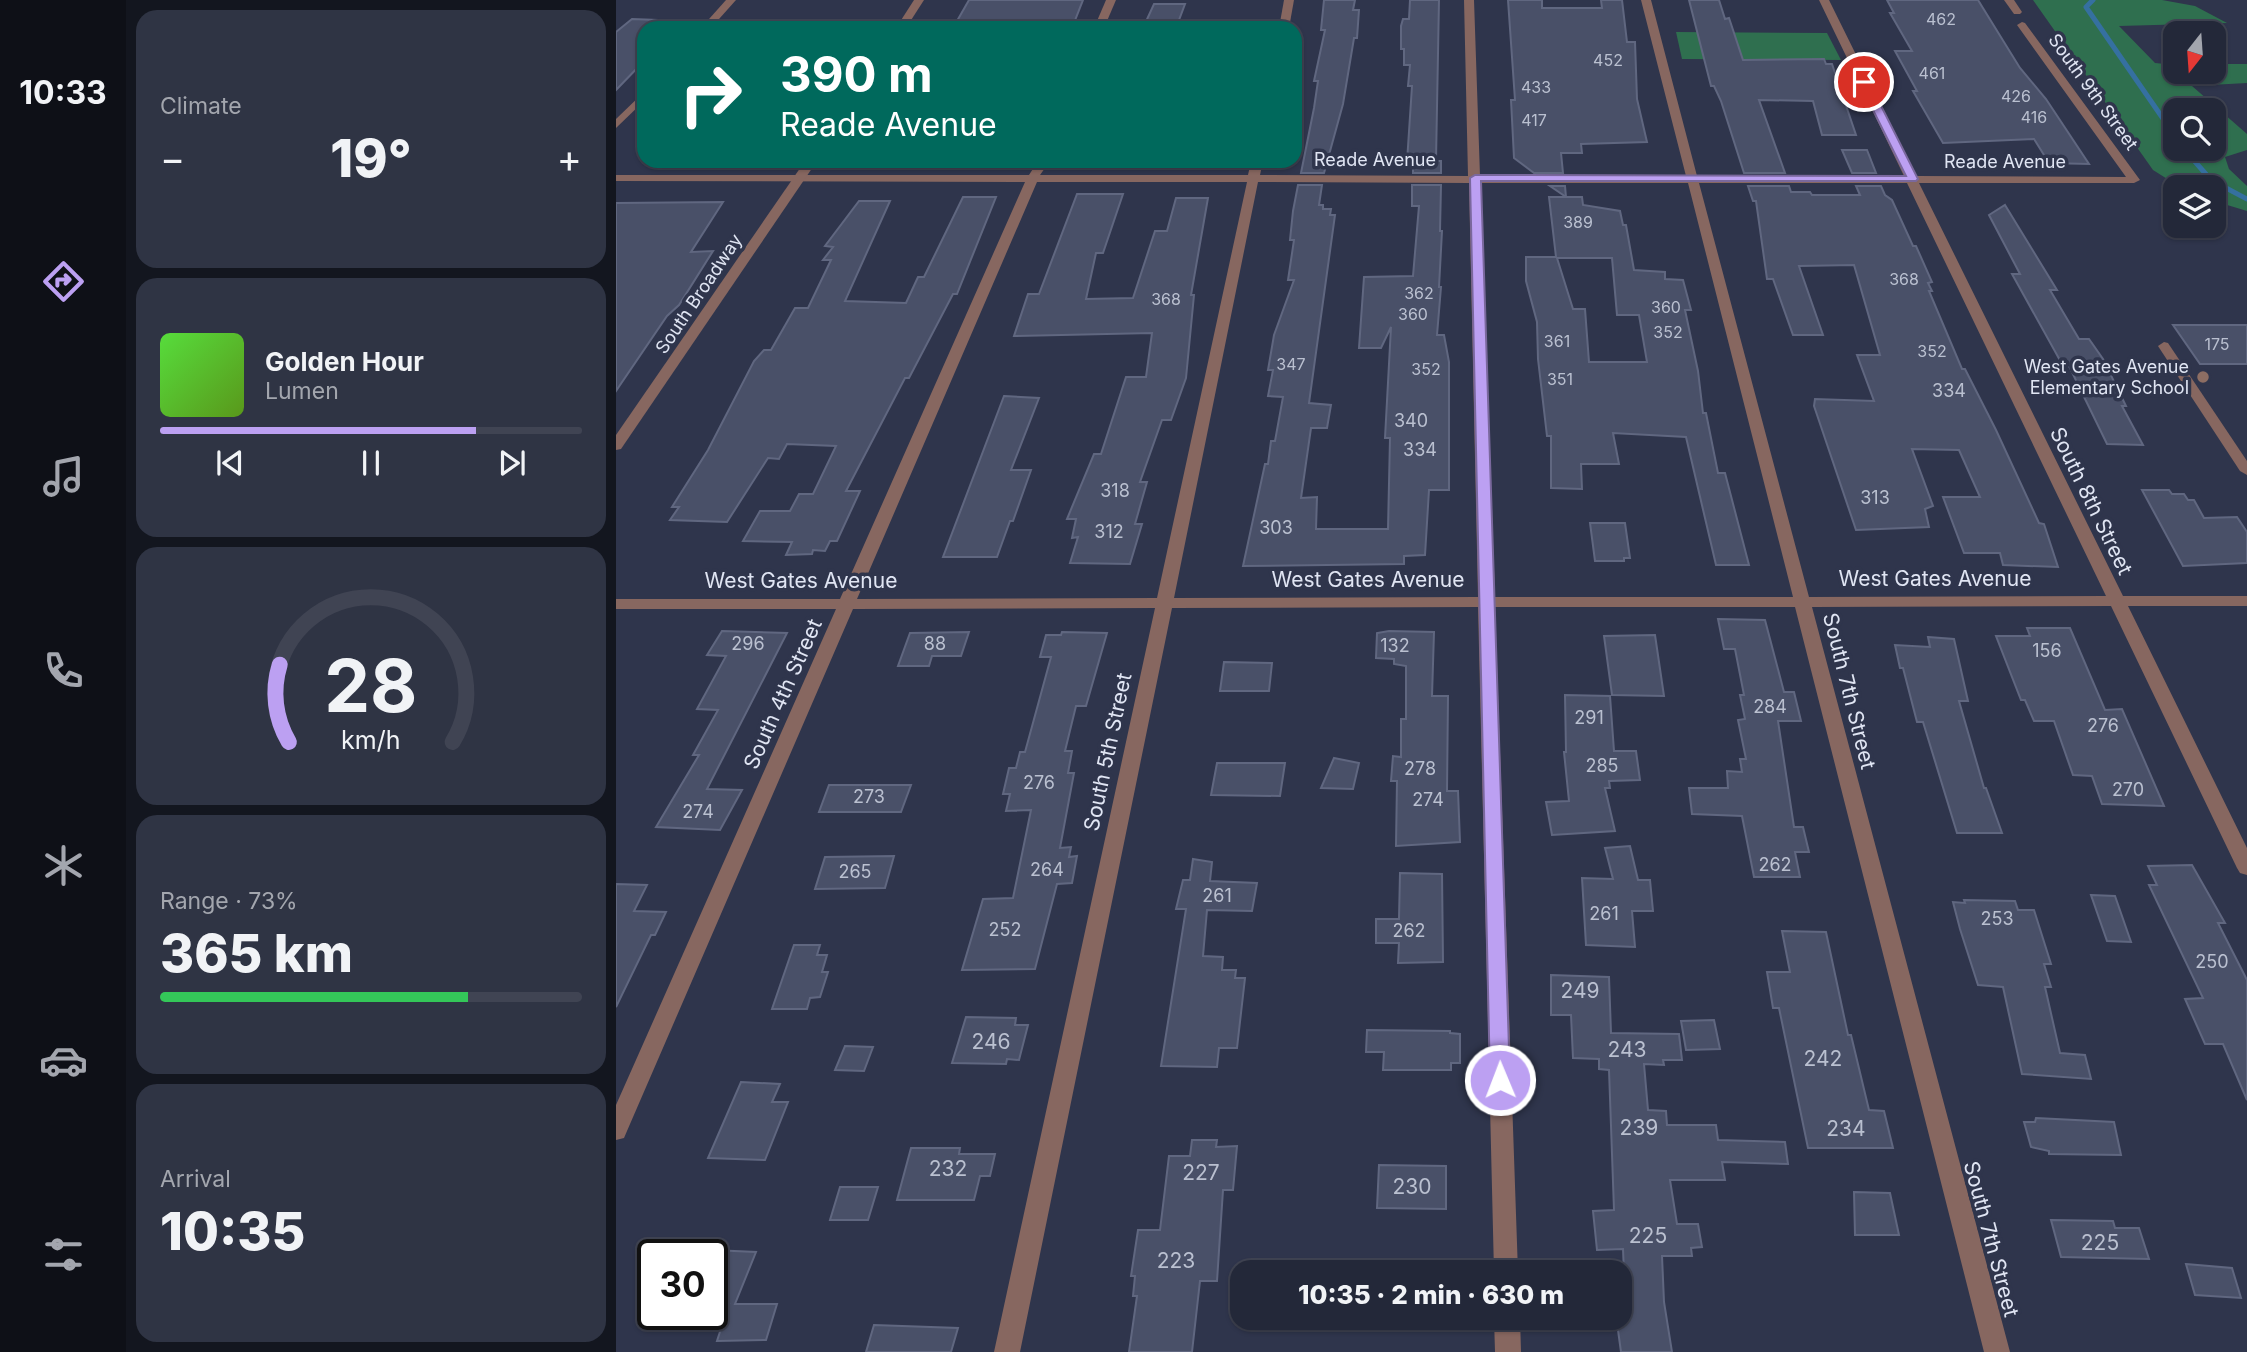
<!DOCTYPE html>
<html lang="en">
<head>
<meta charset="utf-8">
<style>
  :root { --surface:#232839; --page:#2f3444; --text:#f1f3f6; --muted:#a3a6ae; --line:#404453; --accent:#bca0f2 }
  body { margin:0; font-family:Inter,sans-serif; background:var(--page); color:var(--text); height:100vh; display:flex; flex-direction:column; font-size:26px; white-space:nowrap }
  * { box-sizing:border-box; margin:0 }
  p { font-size:23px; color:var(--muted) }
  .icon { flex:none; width:38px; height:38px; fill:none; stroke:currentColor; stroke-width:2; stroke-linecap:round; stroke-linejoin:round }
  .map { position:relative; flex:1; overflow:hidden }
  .drawer { display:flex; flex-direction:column; gap:10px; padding:10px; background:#13161f; width:490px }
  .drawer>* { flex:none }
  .hud { position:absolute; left:21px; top:21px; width:665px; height:147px; border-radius:21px; box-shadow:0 2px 5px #0004,0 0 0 2px var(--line); background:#00695c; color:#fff; overflow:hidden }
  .needle { width:46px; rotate:197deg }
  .buttons { position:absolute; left:1547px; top:21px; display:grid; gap:14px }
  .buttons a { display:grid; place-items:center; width:63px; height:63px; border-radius:14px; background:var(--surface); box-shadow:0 2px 5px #0004,0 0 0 2px var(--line); font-size:35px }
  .speed { position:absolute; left:21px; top:1239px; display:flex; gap:14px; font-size:35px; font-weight:700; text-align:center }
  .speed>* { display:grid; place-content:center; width:91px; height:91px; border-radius:50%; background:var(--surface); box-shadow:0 2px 5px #0004,0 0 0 2px var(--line); line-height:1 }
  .speed .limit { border:4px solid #111; border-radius:10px; background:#fff; color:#111 }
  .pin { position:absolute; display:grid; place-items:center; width:60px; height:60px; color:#fff; margin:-30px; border:4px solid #fff; border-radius:50%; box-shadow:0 2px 7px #0007 }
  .me { position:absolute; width:77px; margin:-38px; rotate:359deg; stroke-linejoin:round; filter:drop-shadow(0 0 5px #0008) }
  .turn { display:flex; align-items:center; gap:24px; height:147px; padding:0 28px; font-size:32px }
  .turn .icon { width:91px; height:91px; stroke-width:2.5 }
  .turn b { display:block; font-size:49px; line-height:60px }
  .big { font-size:52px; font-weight:800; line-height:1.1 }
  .drawer .card { flex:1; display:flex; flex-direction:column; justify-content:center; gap:10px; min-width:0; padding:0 24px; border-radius:21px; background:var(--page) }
  .drawer .dial { align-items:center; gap:0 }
  .dial svg { height:182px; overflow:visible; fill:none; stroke:var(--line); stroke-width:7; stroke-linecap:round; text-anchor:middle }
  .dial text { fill:var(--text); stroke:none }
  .song { display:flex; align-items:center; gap:21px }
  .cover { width:84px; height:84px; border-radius:10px; background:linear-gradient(135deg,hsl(110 70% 55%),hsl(90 70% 35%)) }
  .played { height:7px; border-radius:4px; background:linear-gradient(90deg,var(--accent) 75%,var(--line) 75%) }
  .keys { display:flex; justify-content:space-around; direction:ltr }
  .heat { display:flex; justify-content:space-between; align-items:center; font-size:38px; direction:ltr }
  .charge { height:10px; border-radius:5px; background:linear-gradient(90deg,#34c759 73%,var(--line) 0) }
  .trip { position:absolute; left:614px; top:1260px; width:402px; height:70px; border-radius:21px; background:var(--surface); box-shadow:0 2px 5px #0004,0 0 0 2px var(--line); font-weight:800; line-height:70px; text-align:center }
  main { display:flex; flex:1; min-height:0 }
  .tab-bar { display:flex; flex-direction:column; width:126px; justify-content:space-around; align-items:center; background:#0e1017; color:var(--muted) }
  .tab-bar .icon { width:49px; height:49px }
  .tab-bar .current { color:var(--accent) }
  .tab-bar b { font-size:32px; color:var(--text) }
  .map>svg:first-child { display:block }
</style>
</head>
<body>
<main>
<nav class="tab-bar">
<b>10:33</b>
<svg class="icon current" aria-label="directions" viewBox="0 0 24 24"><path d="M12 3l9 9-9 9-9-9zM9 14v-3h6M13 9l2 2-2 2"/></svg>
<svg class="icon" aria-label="music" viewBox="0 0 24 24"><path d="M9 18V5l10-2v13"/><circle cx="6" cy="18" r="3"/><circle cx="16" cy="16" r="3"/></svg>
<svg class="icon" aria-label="phone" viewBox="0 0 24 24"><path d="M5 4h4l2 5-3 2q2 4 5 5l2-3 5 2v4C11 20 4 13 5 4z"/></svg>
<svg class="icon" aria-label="climate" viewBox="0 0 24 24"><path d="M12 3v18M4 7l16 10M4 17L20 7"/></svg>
<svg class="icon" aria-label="car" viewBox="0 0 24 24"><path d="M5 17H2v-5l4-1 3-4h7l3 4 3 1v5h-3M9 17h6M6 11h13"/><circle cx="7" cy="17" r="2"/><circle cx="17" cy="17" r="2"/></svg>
<svg class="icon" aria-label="filters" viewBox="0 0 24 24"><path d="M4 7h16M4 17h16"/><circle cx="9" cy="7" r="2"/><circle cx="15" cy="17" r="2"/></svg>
</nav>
<section class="drawer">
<div class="card"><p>Climate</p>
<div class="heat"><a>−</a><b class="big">19°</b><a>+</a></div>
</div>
<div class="card">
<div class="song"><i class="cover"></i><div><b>Golden Hour</b><p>Lumen</p></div></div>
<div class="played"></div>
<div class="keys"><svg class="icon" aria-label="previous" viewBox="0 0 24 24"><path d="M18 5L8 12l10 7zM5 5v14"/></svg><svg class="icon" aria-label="pause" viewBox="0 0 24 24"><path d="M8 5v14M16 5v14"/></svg><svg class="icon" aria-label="next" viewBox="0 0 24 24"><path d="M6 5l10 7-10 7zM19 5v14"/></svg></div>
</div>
<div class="card dial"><svg viewBox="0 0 100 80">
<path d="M14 69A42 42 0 1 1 86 69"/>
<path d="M14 69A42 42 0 0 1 10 35" stroke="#bca0f2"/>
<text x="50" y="56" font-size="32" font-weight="700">28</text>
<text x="50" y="72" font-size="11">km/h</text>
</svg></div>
<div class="card"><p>Range · 73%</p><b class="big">365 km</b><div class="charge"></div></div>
<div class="card"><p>Arrival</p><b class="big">10:35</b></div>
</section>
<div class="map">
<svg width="1631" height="1352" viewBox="0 0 1631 1352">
  <rect width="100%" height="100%" fill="#2f354c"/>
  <g fill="#2f6f4f" fill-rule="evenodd">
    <path d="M1417,0H1546L1579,6L1611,23L1503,26L1539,63L1559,65V72H1598V64H1631V83L1576,86L1631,134V150L1609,157L1613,169L1631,186V211L1598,201V187H1564L1537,170ZM1559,110H1598V149H1559Z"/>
    <polygon points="1060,32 1211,33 1225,60 1066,59"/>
  </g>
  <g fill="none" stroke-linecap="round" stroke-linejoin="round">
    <g stroke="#3570a0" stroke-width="5">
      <polyline points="1477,0 1470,7 1559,136"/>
      <polyline points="1568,149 1595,180 1631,199"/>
    </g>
  </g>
  <g fill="#495068" stroke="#606780" stroke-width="2" fill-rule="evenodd">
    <polygon points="353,0 467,0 456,28 337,28"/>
    <polygon points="708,0 739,0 737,10 743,10 741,38 738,38 727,104 708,173 685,173 698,108 702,81 698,81 709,30 705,30"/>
    <polygon points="794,0 823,0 820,161 825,161 825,173 797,173 797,162 791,162 796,86 792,86 794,65 788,65 788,49 785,49 785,26 787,19 793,19"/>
    <polygon points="892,0 926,0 926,8 986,8 985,0 1006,0 1011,42 1019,42 1021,99 1031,142 965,144 966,153 945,153 947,173 918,173 898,158 895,100 899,100"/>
    <polygon points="1073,0 1103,0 1109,19 1113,18 1127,60 1208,59 1210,64 1216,64 1240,135 1206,135 1197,101 1143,100 1169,173 1128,173 1105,101 1098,86 1095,86"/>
    <polygon points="1271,0 1362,0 1404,68 1430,99 1473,164 1433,163 1418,139 1327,143 1297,91 1301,91 1279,51 1296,51 1274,13 1278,13"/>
    <polygon points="538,4 569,4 560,28 527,28"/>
    <polygon points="16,19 67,21 60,28 28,28 28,61 0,90 0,32"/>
    <polygon points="1226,150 1251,150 1260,173 1236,173"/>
    <polygon points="682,185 706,185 703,205 707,205 707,209 715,209 714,215 719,215 693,403 715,405 711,428 695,428 685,498 701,497 700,529 772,529 774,438 769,438 775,327 765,348 743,348 748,277 797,276 803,206 796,206 796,185 825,185 824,231 826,231 823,287 825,287 821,335 828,335 833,362 833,490 813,490 809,555 788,556 788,564 627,566 649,464 652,464 655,441 659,441 667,397 652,396 657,370 652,370 658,335 678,280 672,280 678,240 674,240 677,211"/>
    <path d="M934,186H949L950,197H966L967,205L1004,211L1007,225H1010L1018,270L1049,272V279L1067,280L1075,310H1069L1082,371L1087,413H1090L1102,473H1109L1133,565H1100L1070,437L997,433L1003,464H965L966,489L935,488V436H931L922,359L921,322L910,281V257H940L933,197H950ZM941,258H996L1001,315H1023L1031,362H973L969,309H957Z"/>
    <polygon points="1132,186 1173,186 1175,192 1194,192 1196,195 1244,195 1240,186 1265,186 1269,195 1276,200 1297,246 1300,246 1316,282 1312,283 1316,291 1313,291 1346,369 1349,369 1380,430 1423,523 1428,524 1442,567 1387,565 1384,553 1348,553 1327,497 1364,497 1343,450 1296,449 1317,506 1309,509 1313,527 1240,530 1198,406 1199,399 1258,401 1241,355 1264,355 1238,265 1183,266 1207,335 1177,335 1157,279 1151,279 1140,201 1137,201"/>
    <polygon points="461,194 507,194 487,253 480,253 470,299 517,298 539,231 551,231 560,198 592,198 575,295 578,295 570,378 555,420 546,420 524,482 531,482 519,524 526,524 514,564 454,563 462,537 456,538 460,519 451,519 478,454 485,454 510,377 530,377 536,333 398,336 412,294 423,294"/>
    <polygon points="347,197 380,197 341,294 337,294 293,378 289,378 230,491 244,491 221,541 214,541 209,551 197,550 196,554 170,555 176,542 127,541 144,511 174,511 183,494 197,494 220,446 171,444 163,459 152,458 111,522 54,520 63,507 56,507 92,450 138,361 148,350 155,350 179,308 192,308 215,260 207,260 217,247 209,246 243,201 274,201 229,301 290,303 302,277 308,277"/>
    <polygon points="107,202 75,252 97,251 63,305 51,316 0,391 0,203"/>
    <polygon points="1389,205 1441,290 1434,290 1463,339 1473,339 1487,359 1510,406 1506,406 1527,445 1491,444 1452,364 1446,364 1396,274 1404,274 1373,215"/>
    <polygon points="1557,325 1631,325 1631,364 1584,364"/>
    <polygon points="388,396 423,398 395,470 415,470 397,521 394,521 381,557 327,557"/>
    <polygon points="1526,490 1553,490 1556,494 1568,494 1572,500 1578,500 1588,518 1621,517 1631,532 1631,563 1567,566"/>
    <polygon points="974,523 1009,523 1014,558 1008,558 1008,561 979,561"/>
    <polygon points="1102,619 1149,620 1168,692 1178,692 1185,721 1162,721 1178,827 1187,827 1193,852 1179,852 1184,877 1138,877 1126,816 1076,814 1073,788 1112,788 1111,771 1126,772 1124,759 1130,759 1122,720 1129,719 1124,695 1128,695 1119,649 1108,649"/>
    <polygon points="1411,628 1454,628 1489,710 1506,709 1548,806 1486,804 1476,776 1457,775 1438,721 1418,721 1409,700 1405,700 1380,636 1414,636"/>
    <polygon points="106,631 171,633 91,789 126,790 104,830 40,827 83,755 77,755 102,710 81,709 110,656 91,655"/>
    <polygon points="773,631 818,632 816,696 832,696 831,791 842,791 844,842 780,846 781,781 775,781 777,756 785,757 785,719 790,719 790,666 778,664 778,659 760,658 761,633"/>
    <polygon points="353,632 345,656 316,656 313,666 282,666 294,633"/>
    <polygon points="446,632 491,633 470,706 460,706 449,751 456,751 452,773 458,773 444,848 455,847 453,857 461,856 456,883 441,884 419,969 346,970 367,899 397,898 415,810 390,811 394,794 387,794 393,768 400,768 404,752 409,752 435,657 424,657 430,635 445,635"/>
    <polygon points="1039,635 1048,696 996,695 988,636"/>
    <polygon points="1312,637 1338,639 1352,701 1343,701 1368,788 1370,788 1386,833 1341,833 1307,722 1301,722 1287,668 1284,668 1279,645 1314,647"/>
    <polygon points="608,662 656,663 653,691 604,691"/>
    <polygon points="949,695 994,696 998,751 1020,751 1024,780 993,781 994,788 989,788 999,831 936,835 930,802 953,801 948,752 950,752"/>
    <polygon points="718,758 743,763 737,789 705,788"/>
    <polygon points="601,763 669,763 664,796 595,795"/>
    <polygon points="213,785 295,785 285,812 203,812"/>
    <polygon points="1014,846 1022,880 1034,880 1037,911 1016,911 1019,947 970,945 966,878 997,879 989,848"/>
    <polygon points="278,856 269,888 199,889 209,857"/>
    <polygon points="577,859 596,862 594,881 641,883 636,911 591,910 587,956 607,957 606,970 620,970 619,978 629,978 621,1048 603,1048 601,1067 545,1066 570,909 560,909 567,880 574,880"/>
    <polygon points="1576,865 1609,923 1602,923 1631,980 1631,1100 1607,1044 1589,1044 1569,999 1587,998 1533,885 1541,885 1532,866"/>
    <polygon points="784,873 826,874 827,962 782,963 783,943 760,943 760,919 783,919"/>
    <polygon points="0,884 31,885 18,911 50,912 39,935 35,935 0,1007"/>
    <polygon points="1475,895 1499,896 1515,942 1491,941"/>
    <polygon points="1348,900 1399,901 1402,910 1418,910 1435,964 1428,964 1435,987 1429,987 1444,1053 1469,1055 1475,1079 1406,1074 1387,987 1362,985 1344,929 1337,902 1349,903"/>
    <polygon points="1166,931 1210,932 1232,1035 1235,1035 1253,1110 1268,1111 1277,1148 1192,1148 1163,1008 1157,1008 1151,972 1174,972"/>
    <polygon points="178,945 204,945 201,955 211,955 206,972 212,972 204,997 194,998 191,1009 156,1009"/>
    <polygon points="935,975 993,977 995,1033 1063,1034 1066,1060 1047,1060 1048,1065 1028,1064 1032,1110 1050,1111 1051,1125 1100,1125 1102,1140 1169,1142 1172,1164 1106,1162 1109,1180 1054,1180 1061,1224 1082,1224 1086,1247 1075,1248 1076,1256 1046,1256 1048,1302 1056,1352 1005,1352 1001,1323 1010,1323 1007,1249 981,1250 977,1211 998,1210 993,1070 983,1069 983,1059 957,1058 955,1015 935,1015"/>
    <polygon points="350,1017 400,1018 399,1025 412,1025 403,1060 391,1059 390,1064 336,1063"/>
    <polygon points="1098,1020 1104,1049 1070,1050 1065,1021"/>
    <polygon points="751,1030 834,1031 834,1033 844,1034 844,1063 835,1063 835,1070 767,1070 768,1052 750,1052"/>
    <polygon points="229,1046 257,1047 248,1071 219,1070"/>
    <polygon points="125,1082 164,1084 156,1102 172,1102 149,1160 92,1158"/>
    <polygon points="1420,1118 1498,1122 1505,1155 1433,1154 1433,1151 1415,1147 1408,1122 1419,1122"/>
    <polygon points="576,1140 601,1140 600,1147 621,1146 617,1190 607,1190 601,1281 584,1281 576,1352 513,1352 521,1296 517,1296 519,1276 515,1276 522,1230 544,1230 553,1156 574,1156"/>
    <polygon points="295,1148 344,1148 343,1154 379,1154 374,1176 364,1176 358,1200 281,1200"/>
    <polygon points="763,1165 830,1166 830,1209 761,1208"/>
    <polygon points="224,1187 262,1187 252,1220 214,1220"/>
    <polygon points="1238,1192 1274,1193 1283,1235 1239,1235"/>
    <polygon points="1435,1220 1497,1221 1499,1228 1523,1228 1533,1259 1445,1257"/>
    <polygon points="96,1250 140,1252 119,1304 161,1304 150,1340 101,1341 113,1304 96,1304"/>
    <polygon points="1570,1264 1616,1268 1625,1298 1579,1295"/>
    <polygon points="258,1325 342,1328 335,1352 250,1352"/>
  </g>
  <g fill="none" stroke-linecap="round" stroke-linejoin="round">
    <polygon fill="#876760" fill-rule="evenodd" points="1548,342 1552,343 1631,461 1631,475 1624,471 1542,346"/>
    <g fill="#876760" fill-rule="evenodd">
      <polygon points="110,0 120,0 95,28 85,28"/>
      <polygon points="490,0 500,0 488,28 478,28"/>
      <polygon points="668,0 678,0 673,28 663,28"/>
      <path d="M848,0H858L864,176H1070L1025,0H1035L1081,176H1288L1203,0H1213L1300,176L1510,177L1401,25L1406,22L1409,23L1524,180L1518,183H1303L1507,596H1631V606H1512L1631,848V875L1624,873L1621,868L1495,606L1196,607L1394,1352H1368L1179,607H879L902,1272H878L862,607L556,608L404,1352H378L539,608L237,609L11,1131L8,1138L0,1140V1105L220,609H0V599H224L409,182L0,181V175H413L422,161H434L424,175H632L635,161H647L644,175L852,176ZM421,182H631L541,598L241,599ZM642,182L853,183L862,597L558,598ZM864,183H1072L1177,597H879ZM1083,183H1291L1490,596L1193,597Z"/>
      <polygon points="1388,0 1398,0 1406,12 1404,14 1398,14"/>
      <polygon points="28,92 28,101 0,128 0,119"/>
      <polygon points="878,1318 904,1318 905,1352 879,1352"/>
    </g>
    <g fill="#876760" fill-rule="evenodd">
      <polygon points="298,0 308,0 290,28 280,28"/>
      <polygon points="189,161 201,161 5,449 0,450 0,435"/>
    </g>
  </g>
  <polygon fill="#bca0f2" stroke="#7a689d" stroke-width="2" points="1248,79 1253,82 1302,179 1300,181 865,181 894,1080 891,1086 884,1088 877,1086 874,1080 854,178 859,175 1290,176 1243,82"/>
  <circle fill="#8d6e63" stroke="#2f354c" stroke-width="2.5" cx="1587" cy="377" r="7"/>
  <g text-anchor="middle" stroke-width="7" stroke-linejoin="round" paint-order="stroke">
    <g font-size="16" fill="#bac0d0">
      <text x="1325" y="25">462</text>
      <text x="992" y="66">452</text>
      <text x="1316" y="79">461</text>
      <text x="920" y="93">433</text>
      <text x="1400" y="102">426</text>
      <text x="1418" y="123">416</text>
      <text x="918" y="126">417</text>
      <text x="962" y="228">389</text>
      <text x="1288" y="285">368</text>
      <text x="803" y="299">362</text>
      <text x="550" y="305">368</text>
      <text x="1050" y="313">360</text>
      <text x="797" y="320">360</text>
      <text x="1052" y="338">352</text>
      <text x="941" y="347">361</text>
      <text x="1601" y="350">175</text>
      <text x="1316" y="357">352</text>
      <text x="675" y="370">347</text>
      <text x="810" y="375">352</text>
      <text x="944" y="385">351</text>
    </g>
    <g font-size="18" fill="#e0e5f3" stroke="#2f354c">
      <text transform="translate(1477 92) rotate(54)" y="6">South 9th Street</text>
      <text x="759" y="166">Reade Avenue</text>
      <text x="1389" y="168">Reade Avenue</text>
      <text transform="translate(83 294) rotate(-56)" y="6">South Broadway</text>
    </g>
    <g font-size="18" fill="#e0e5f3" stroke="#2f354c" text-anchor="end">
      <text x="1573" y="373">West Gates Avenue<tspan x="1573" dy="21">Elementary School</tspan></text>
    </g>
    <g font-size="18" fill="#bac0d0">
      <text x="1333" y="397">334</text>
      <text x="795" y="427">340</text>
      <text x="804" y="456">334</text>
      <text x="499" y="497">318</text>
      <text x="1259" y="504">313</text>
      <text x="660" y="534">303</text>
      <text x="493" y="538">312</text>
      <text x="132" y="650">296</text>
      <text x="319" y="650">88</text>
      <text x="779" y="652">132</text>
      <text x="1431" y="657">156</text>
      <text x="1154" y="713">284</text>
      <text x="973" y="724">291</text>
      <text x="1487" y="732">276</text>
      <text x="986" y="772">285</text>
      <text x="804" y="775">278</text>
      <text x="423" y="789">276</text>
      <text x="1512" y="796">270</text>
      <text x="253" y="803">273</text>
      <text x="812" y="806">274</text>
      <text x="82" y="818">274</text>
      <text x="1159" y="871">262</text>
      <text x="431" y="876">264</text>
      <text x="239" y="878">265</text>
      <text x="601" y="902">261</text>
      <text x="988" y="920">261</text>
      <text x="1381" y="925">253</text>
      <text x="389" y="936">252</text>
      <text x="793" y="937">262</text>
      <text x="1596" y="968">250</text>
    </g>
    <g font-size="21" fill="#e0e5f3" stroke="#2f354c">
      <text transform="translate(1475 501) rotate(64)" y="7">South 8th Street</text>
      <text x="1319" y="586">West Gates Avenue</text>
      <text x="752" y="587">West Gates Avenue</text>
      <text x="185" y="588">West Gates Avenue</text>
      <text transform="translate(1233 691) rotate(76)" y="7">South 7th Street</text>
      <text transform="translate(167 694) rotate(-66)" y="7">South 4th Street</text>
      <text transform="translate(492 752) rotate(-78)" y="7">South 5th Street</text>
      <text transform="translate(1375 1239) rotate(75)" y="7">South 7th Street</text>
    </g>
    <g font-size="21" fill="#bac0d0">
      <text x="964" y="998">249</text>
      <text x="375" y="1049">246</text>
      <text x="1011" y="1057">243</text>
      <text x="1207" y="1066">242</text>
      <text x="1023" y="1135">239</text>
      <text x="1230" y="1136">234</text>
      <text x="332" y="1176">232</text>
      <text x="585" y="1180">227</text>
      <text x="796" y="1194">230</text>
      <text x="1032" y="1243">225</text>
      <text x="1484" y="1250">225</text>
      <text x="560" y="1268">223</text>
    </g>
  </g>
</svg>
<div class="buttons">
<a><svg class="needle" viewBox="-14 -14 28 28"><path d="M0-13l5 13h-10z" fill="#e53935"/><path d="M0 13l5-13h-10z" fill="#a3a6ae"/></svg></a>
<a><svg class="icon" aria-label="search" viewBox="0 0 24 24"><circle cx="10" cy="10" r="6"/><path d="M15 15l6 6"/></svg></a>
<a><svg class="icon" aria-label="layers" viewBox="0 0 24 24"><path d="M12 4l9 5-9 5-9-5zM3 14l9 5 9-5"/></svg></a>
</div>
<div class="speed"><div class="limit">30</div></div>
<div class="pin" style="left:1248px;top:82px;background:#d93025"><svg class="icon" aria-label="arrive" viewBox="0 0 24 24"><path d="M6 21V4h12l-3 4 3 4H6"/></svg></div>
<svg class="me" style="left:884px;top:1080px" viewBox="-20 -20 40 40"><circle r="17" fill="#bca0f2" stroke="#fff" stroke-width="3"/><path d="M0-11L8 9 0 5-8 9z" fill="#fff"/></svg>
<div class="trip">10:35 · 2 min · 630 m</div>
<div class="hud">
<div class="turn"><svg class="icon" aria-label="right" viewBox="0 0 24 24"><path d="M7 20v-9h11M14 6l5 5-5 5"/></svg><div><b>390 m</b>Reade Avenue</div></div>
</div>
</div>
</main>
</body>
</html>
